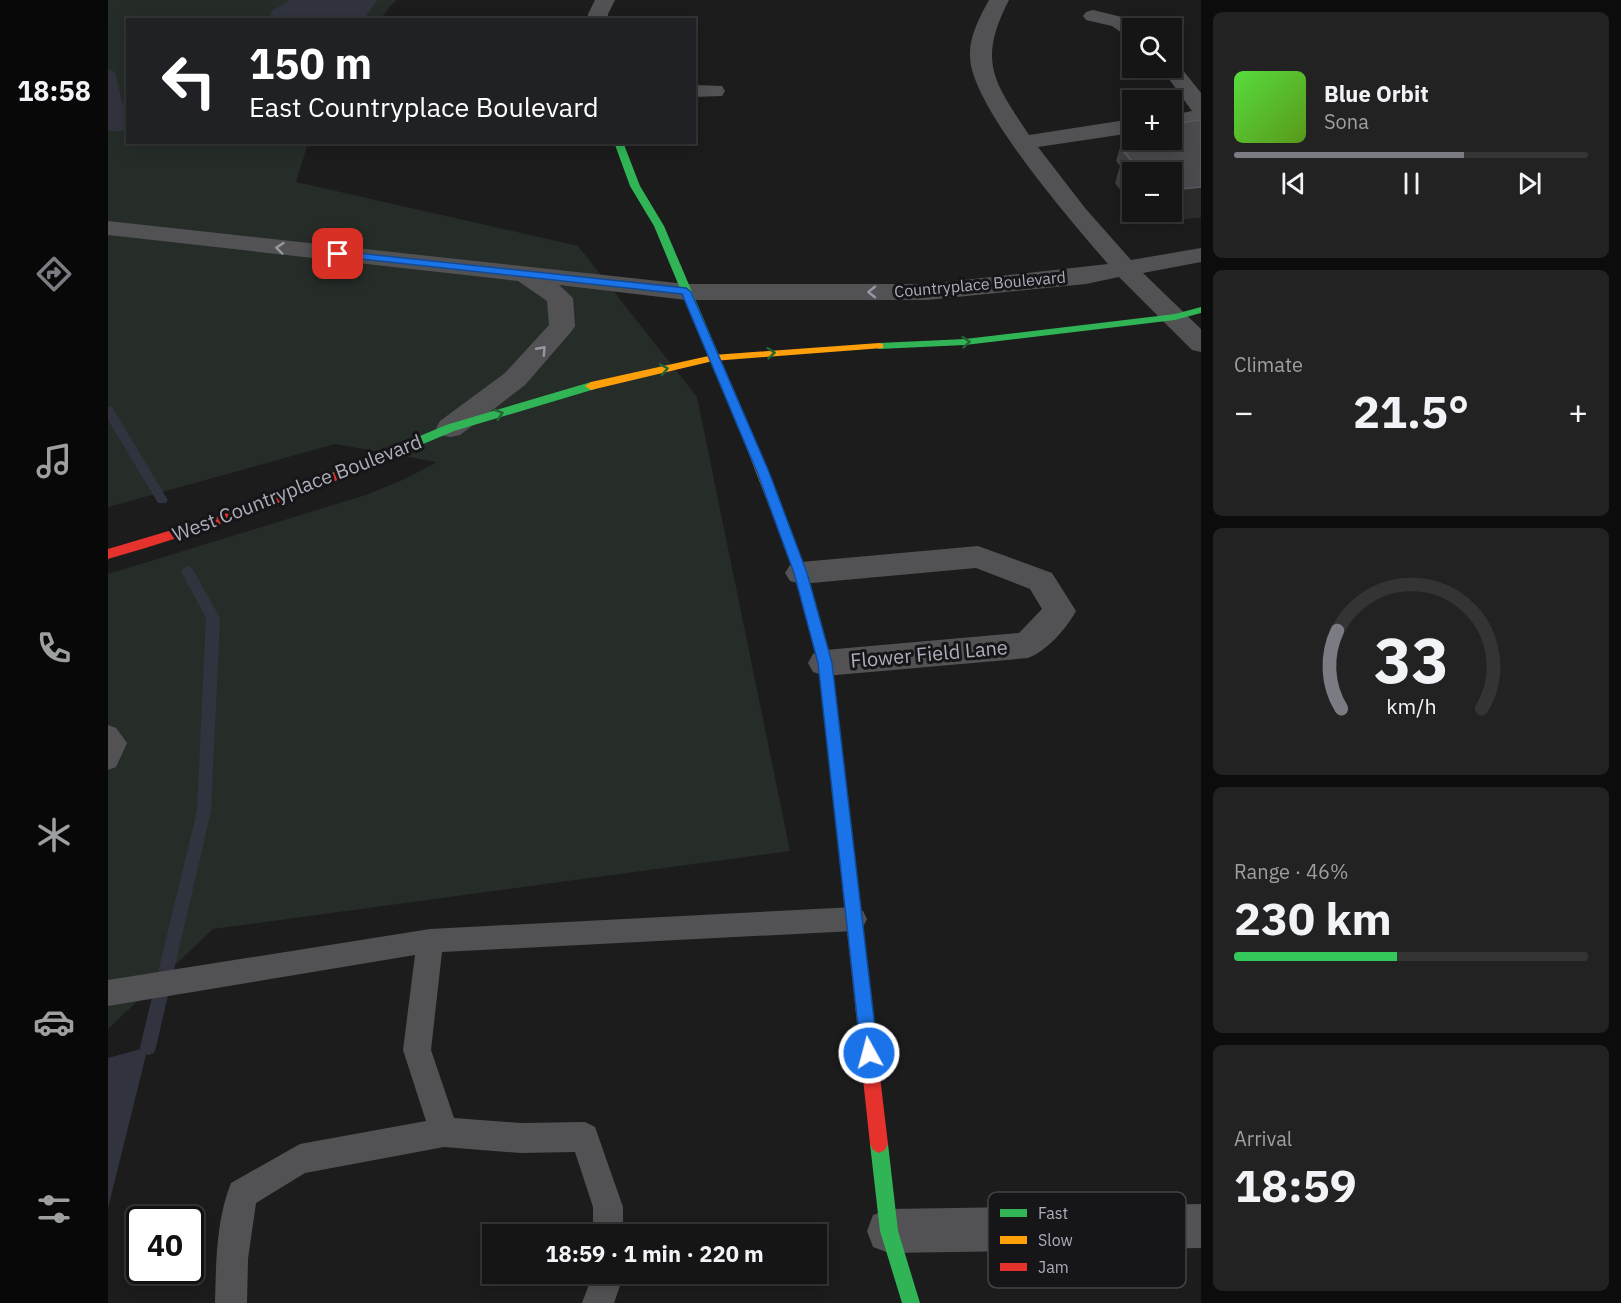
<!DOCTYPE html>
<html lang="en">
<head>
<meta charset="utf-8">
<style>
  :root { --surface:#151515; --page:#222; --text:#f1f3f6; --muted:#9d9fa0; --line:#343434; --accent:#7b7b83 }
  body { margin:0; font-family:"IBM Plex Sans",sans-serif; background:var(--page); color:var(--text); height:100vh; display:flex; flex-direction:column; font-size:22px; white-space:nowrap }
  * { box-sizing:border-box; margin:0 }
  p { font-size:20px; color:var(--muted) }
  .icon { flex:none; width:33px; height:33px; fill:none; stroke:currentColor; stroke-width:2; stroke-linecap:round; stroke-linejoin:round }
  .map { position:relative; flex:1; overflow:hidden }
  .details { display:flex; flex-direction:column; gap:12px; padding:12px; background:#0c0c0c; width:420px }
  .details>* { flex:none }
  .hud { position:absolute; left:18px; top:18px; width:570px; height:126px; border-radius:0px; box-shadow:0 3px 15px #0003,0 0 0 2px var(--line); background:#202124; color:#fff; overflow:hidden }
  .controls { position:absolute; left:1014px; top:18px; display:grid; gap:12px }
  .controls a { display:grid; place-items:center; width:60px; height:60px; border-radius:0px; background:var(--surface); box-shadow:0 3px 15px #0003,0 0 0 2px var(--line); font-size:30px }
  .speed { position:absolute; left:18px; top:1206px; display:flex; gap:12px; font-size:30px; font-weight:700; text-align:center }
  .speed>* { display:grid; place-content:center; width:78px; height:78px; border-radius:50%; background:var(--surface); box-shadow:0 3px 15px #0003,0 0 0 2px var(--line); line-height:1 }
  .speed .limit { border:3px solid #111; border-radius:9px; background:#fff; color:#111 }
  .pin { position:absolute; display:grid; place-items:center; width:51px; height:51px; color:#fff; margin:-26px; border-radius:12px; box-shadow:0 3px 9px #0006 }
  .me { position:absolute; width:66px; margin:-33px; rotate:353deg; stroke-linejoin:round; filter:drop-shadow(0 0 4px #0008) }
  .turn { display:flex; align-items:center; gap:21px; height:126px; padding:0 24px; font-size:27px }
  .turn .icon { width:78px; height:78px; stroke-width:2.5 }
  .turn b { display:block; font-size:42px; line-height:51px }
  .big { font-size:45px; font-weight:800; line-height:1.1 }
  .details .widget { flex:1; display:flex; flex-direction:column; justify-content:center; gap:9px; min-width:0; padding:0 21px; border-radius:9px; background:var(--page) }
  .details .dial { align-items:center; gap:0 }
  .dial svg { height:156px; overflow:visible; fill:none; stroke:var(--line); stroke-width:7; stroke-linecap:round; text-anchor:middle }
  .dial text { fill:var(--text); stroke:none }
  .song { display:flex; align-items:center; gap:18px }
  .cover { width:72px; height:72px; border-radius:9px; background:linear-gradient(135deg,hsl(110 70% 55%),hsl(90 70% 35%)) }
  .played { height:6px; border-radius:3px; background:linear-gradient(90deg,var(--accent) 65%,var(--line) 65%) }
  .keys { display:flex; justify-content:space-around; direction:ltr }
  .heat { display:flex; justify-content:space-between; align-items:center; font-size:33px; direction:ltr }
  .charge { height:9px; border-radius:4px; background:linear-gradient(90deg,#34c759 46%,var(--line) 0) }
  .trip { position:absolute; left:374px; top:1224px; width:345px; height:60px; border-radius:0px; background:var(--surface); box-shadow:0 3px 15px #0003,0 0 0 2px var(--line); font-weight:800; line-height:60px; text-align:center }
  main { display:flex; flex:1; min-height:0 }
  .dock { display:flex; flex-direction:column; width:108px; justify-content:space-around; align-items:center; background:#080808; color:var(--muted) }
  .dock .icon { width:42px; height:42px }
  .dock .active { color:var(--accent) }
  .dock b { font-size:27px; color:var(--text) }
  .map>svg:first-child { display:block }
</style>
</head>
<body>
<main>
<nav class="dock">
<b>18:58</b>
<svg class="icon active" aria-label="directions" viewBox="0 0 24 24"><path d="M12 3l9 9-9 9-9-9zM9 14v-3h6M13 9l2 2-2 2"/></svg>
<svg class="icon" aria-label="music" viewBox="0 0 24 24"><path d="M9 18V5l10-2v13"/><circle cx="6" cy="18" r="3"/><circle cx="16" cy="16" r="3"/></svg>
<svg class="icon" aria-label="phone" viewBox="0 0 24 24"><path d="M5 4h4l2 5-3 2q2 4 5 5l2-3 5 2v4C11 20 4 13 5 4z"/></svg>
<svg class="icon" aria-label="climate" viewBox="0 0 24 24"><path d="M12 3v18M4 7l16 10M4 17L20 7"/></svg>
<svg class="icon" aria-label="car" viewBox="0 0 24 24"><path d="M5 17H2v-5l4-1 3-4h7l3 4 3 1v5h-3M9 17h6M6 11h13"/><circle cx="7" cy="17" r="2"/><circle cx="17" cy="17" r="2"/></svg>
<svg class="icon" aria-label="filters" viewBox="0 0 24 24"><path d="M4 7h16M4 17h16"/><circle cx="9" cy="7" r="2"/><circle cx="15" cy="17" r="2"/></svg>
</nav>
<div class="map">
<svg width="1093" height="1303" viewBox="0 0 1093 1303">
  <rect width="100%" height="100%" fill="#1c1c1c"/>
  <polygon fill="#262d29" points="0,0 288,0 272,19 20,20 20,142 200,143 188,182 470,246 589,397 682,851 105,929 0,1029 0,574 258,495 297,479 329,462 227,444 0,507"/>
  <g fill="#31343f">
    <polygon points="182,0 269,0 256,19 161,19 165,10"/>
    <polygon points="0,69 7,72 14,102 19,103 19,131 0,131"/>
    <polygon points="40,1047 0,1208 0,1058"/>
  </g>
  <g fill="none" stroke-linecap="round" stroke-linejoin="round">
    <g fill="#31343f" fill-rule="evenodd">
      <polygon points="0,406 4,407 58,497 60,500 58,503 50,503 0,420"/>
      <polygon points="79,566 84,568 112,618 103,811 48,1047 46,1053 40,1055 34,1053 32,1047 89,811 98,618 73,571"/>
    </g>
    <g fill="#525255" fill-rule="evenodd">
      <polygon points="0,725 8,728 19,743 8,767 0,770"/>
      <path d="M746,907L755,911L759,919L755,927L746,931L334,952L323,1050L346,1118L413,1123L477,1122L487,1127L515,1207V1234H485V1207L467,1152L413,1153L336,1147L197,1173L148,1203L140,1259L139,1303H107C108,1264 108,1220 123,1183L192,1144L318,1121L295,1050L307,955L0,1006V980L322,929Z"/>
      <polygon points="485,1274 516,1274 506,1303 474,1303"/>
    </g>
    <g fill="#525255" fill-rule="evenodd">
      <polygon points="487,0 507,0 500,14 500,20 480,20 480,14"/>
      <path d="M881,0H901C869,62 886,82 921,135L1024,119V133L930,147L977,208L1023,260L1093,248V262L1035,273L1093,329V352L1084,350L1011,277L978,284L819,300H578L451,285L465,298L467,326L463,332L417,385L352,435L342,437L332,435L328,428L332,421L397,373L441,325L439,301L410,281L0,235V221L578,284H819L1000,264C966,224 862,106 862,56C861,37 872,16 881,0Z"/>
      <polygon points="985,10 1018,18 1032,28 1024,28 1024,37 1017,35 1004,26 978,20 975,16 978,12"/>
      <polygon points="1064,62 1070,64 1093,93 1093,123 1064,127 1064,115 1084,111 1053,68 1064,68"/>
      <polygon points="586,85 614,86 617,91 614,96 586,97"/>
      <path d="M870,546L944,573L968,611C958,629 939,651 920,658L717,676L705,672L700,663L705,654L717,650L911,633L934,609L922,589L868,568L693,584L682,581L677,573L682,565L693,562Z"/>
      <polygon points="1093,1204 1093,1248 781,1253 765,1247 759,1231 765,1215 781,1209"/>
    </g>
    <g fill="#30b455" fill-rule="evenodd">
      <polygon points="506,142 515,142 532,186 556,226 653,454 651,457 647,458 641,454 546,226 522,186"/>
      <polygon points="1093,307 1093,313 1067,320 857,345 771,349 766,346 771,343 857,339 1067,314"/>
      <polygon points="483,382 489,386 487,389 346,431 232,479 224,479 222,476 224,473 338,425"/>
      <polygon points="771,1135 777,1138 780,1144 790,1231 812,1303 794,1303 772,1231 762,1144 765,1138"/>
    </g>
    <g fill="#ff9f0a" fill-rule="evenodd">
      <polygon points="771,343 775,344 775,348 605,361 483,390 477,386 483,382 605,355"/>
      <polygon points="647,450 653,454 699,573 724,663 738,790 736,794 731,796 726,794 724,790 710,663 687,573 641,454"/>
    </g>
    <g fill="#e5322d" fill-rule="evenodd">
      <path d="M228,472L232,473L234,476L232,479C156,510 79,536 0,559V549L111,516Z"/>
      <polygon points="731,784 736,786 738,790 780,1144 777,1150 771,1153 765,1150 762,1144 724,790 726,786"/>
    </g>
  </g>
  <polygon fill="#3f3e41" points="1093,120 1093,217 1039,223 1030,212 1064,212 1064,172 1024,172 1024,205 1007,183 1012,166 1008,161 1017,131 1024,130 1024,140 1064,140 1064,124"/>
  <polygon fill="#2c2c2d" points="1093,187 1093,217 1039,223 1043,212 1064,212 1064,190"/>
  <polygon fill="#4b4a4e" stroke="#5b5a5f" stroke-width="1.5" points="1093,120 1093,187 1064,190 1064,172 1033,172 1016,152 1033,150 1017,131 1024,130 1024,140 1064,140 1064,124"/>
  <defs><path id="oneway-chevron" d="M-2-3.5L2.5 0L-2 3.5" fill="none" stroke-width="1.6" stroke-linecap="round" stroke-linejoin="round" transform="scale(1.5)"/></defs>
  <g stroke="#9797a2">
    <use href="#oneway-chevron" transform="translate(172 248) rotate(-174)"/>
    <use href="#oneway-chevron" transform="translate(764 292) rotate(180)"/>
    <use href="#oneway-chevron" transform="translate(434 350) rotate(-48)"/>
  </g>
  <g stroke="#236436">
    <use href="#oneway-chevron" transform="translate(858 342) rotate(-5)"/>
    <use href="#oneway-chevron" transform="translate(663 353) rotate(-5)"/>
    <use href="#oneway-chevron" transform="translate(556 369) rotate(-12)"/>
    <use href="#oneway-chevron" transform="translate(391 414) rotate(-17)"/>
  </g>
  <polygon fill="#1a73e8" stroke="#114b97" stroke-width="1.5" points="230,251 578,288 583,292 661,472 699,573 724,663 770,1053 767,1058 761,1061 755,1058 753,1053 710,663 686,573 649,472 574,294 226,256 226,252"/>
  <g text-anchor="middle" stroke-width="6" stroke-linejoin="round" paint-order="stroke">
    <g font-size="16" fill="#aeaebb" stroke="#161518">
      <text transform="translate(872 284) rotate(-5)" y="6">Countryplace Boulevard</text>
    </g>
    <g font-size="20" fill="#aeaebb" stroke="#161518">
      <text transform="translate(189 488) rotate(-21)" y="7">West Countryplace Boulevard</text>
      <text transform="translate(821 654) rotate(-5)" y="7">Flower Field Lane</text>
    </g>
  </g>
  <rect x="880" y="1192" width="198" height="96" rx="9" fill="#161518" stroke="#444349" stroke-width="1.5"/>
  <rect x="892" y="1209" width="27" height="8" fill="#30b455"/>
  <rect x="892" y="1236" width="27" height="8" fill="#ff9f0a"/>
  <rect x="892" y="1263" width="27" height="8" fill="#e5322d"/>
  <g font-size="16" fill="#aeaebb">
    <text x="930" y="1219">Fast</text>
    <text x="930" y="1246">Slow</text>
    <text x="930" y="1273">Jam</text>
  </g>
</svg>
<div class="controls">
<a><svg class="icon" aria-label="search" viewBox="0 0 24 24"><circle cx="10" cy="10" r="6"/><path d="M15 15l6 6"/></svg></a>
<a>+</a>
<a>−</a>
</div>
<div class="speed"><div class="limit">40</div></div>
<div class="pin" style="left:230px;top:254px;background:#d93025"><svg class="icon" aria-label="arrive" viewBox="0 0 24 24"><path d="M6 21V4h12l-3 4 3 4H6"/></svg></div>
<svg class="me" style="left:761px;top:1053px" viewBox="-20 -20 40 40"><circle r="17" fill="#1a73e8" stroke="#fff" stroke-width="3"/><path d="M0-11L8 9 0 5-8 9z" fill="#fff"/></svg>
<div class="trip">18:59 · 1 min · 220 m</div>
<div class="hud">
<div class="turn"><svg class="icon" aria-label="left" viewBox="0 0 24 24"><path d="M17 20v-9H6M10 6l-5 5 5 5"/></svg><div><b>150 m</b>East Countryplace Boulevard</div></div>
</div>
</div>
<section class="details">
<div class="widget">
<div class="song"><i class="cover"></i><div><b>Blue Orbit</b><p>Sona</p></div></div>
<div class="played"></div>
<div class="keys"><svg class="icon" aria-label="previous" viewBox="0 0 24 24"><path d="M18 5L8 12l10 7zM5 5v14"/></svg><svg class="icon" aria-label="pause" viewBox="0 0 24 24"><path d="M8 5v14M16 5v14"/></svg><svg class="icon" aria-label="next" viewBox="0 0 24 24"><path d="M6 5l10 7-10 7zM19 5v14"/></svg></div>
</div>
<div class="widget"><p>Climate</p>
<div class="heat"><a>−</a><b class="big">21.5°</b><a>+</a></div>
</div>
<div class="widget dial"><svg viewBox="0 0 100 80">
<path d="M14 69A42 42 0 1 1 86 69"/>
<path d="M14 69A42 42 0 0 1 12 29" stroke="#7b7b83"/>
<text x="50" y="56" font-size="32" font-weight="700">33</text>
<text x="50" y="72" font-size="11">km/h</text>
</svg></div>
<div class="widget"><p>Range · 46%</p><b class="big">230 km</b><div class="charge"></div></div>
<div class="widget"><p>Arrival</p><b class="big">18:59</b></div>
</section>
</main>
</body>
</html>
